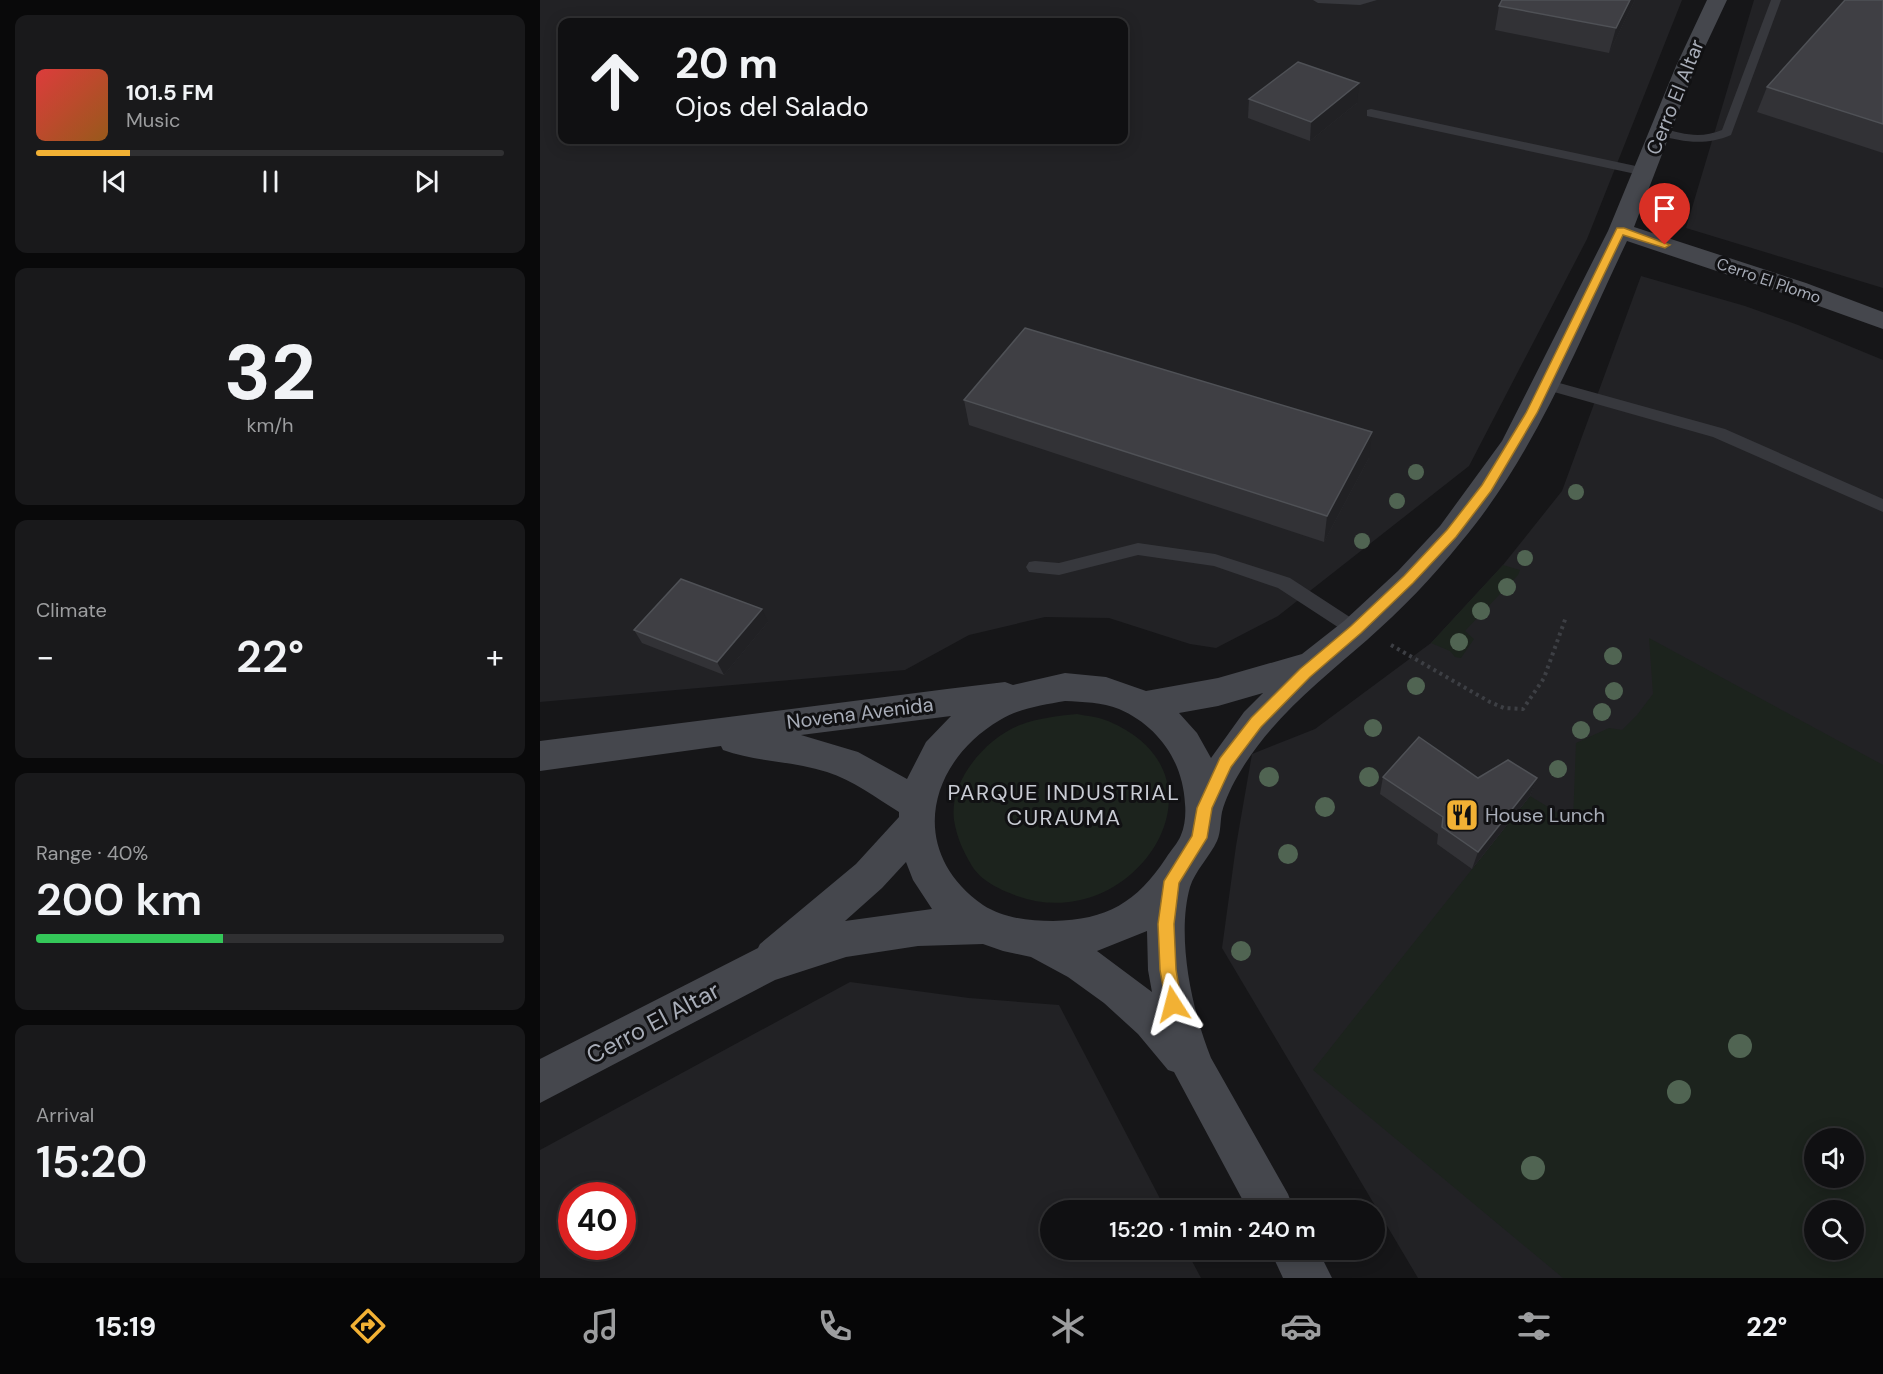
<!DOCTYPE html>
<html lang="en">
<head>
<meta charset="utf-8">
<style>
  :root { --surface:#101012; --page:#19191b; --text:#f1f3f6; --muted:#9c9d9f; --line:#303032; --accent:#f2b134 }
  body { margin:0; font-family:"DM Sans",sans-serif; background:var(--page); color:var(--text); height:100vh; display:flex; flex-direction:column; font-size:22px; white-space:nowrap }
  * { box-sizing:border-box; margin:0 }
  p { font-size:20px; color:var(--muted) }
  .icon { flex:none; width:33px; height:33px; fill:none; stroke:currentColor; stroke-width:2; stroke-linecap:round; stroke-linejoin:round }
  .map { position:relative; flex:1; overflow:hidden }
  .side { display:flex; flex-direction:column; gap:15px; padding:15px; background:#09090a; width:540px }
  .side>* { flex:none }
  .guide { position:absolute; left:18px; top:18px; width:570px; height:126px; border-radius:12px; box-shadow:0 3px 15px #0003,0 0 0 2px var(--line); background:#101012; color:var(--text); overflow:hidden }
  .controls { position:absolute; left:1264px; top:1128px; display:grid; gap:12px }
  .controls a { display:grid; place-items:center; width:60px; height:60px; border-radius:50%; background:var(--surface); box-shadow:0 3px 15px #0003,0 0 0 2px var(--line); font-size:30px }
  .speed { position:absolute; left:18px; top:1182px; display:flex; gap:12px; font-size:30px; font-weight:700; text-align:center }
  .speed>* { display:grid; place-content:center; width:78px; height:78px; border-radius:50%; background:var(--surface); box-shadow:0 3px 15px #0003,0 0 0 2px var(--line); line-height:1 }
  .speed .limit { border:9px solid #d22; background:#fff; color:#111 }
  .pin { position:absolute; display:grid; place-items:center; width:51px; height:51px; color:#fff; margin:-62px -26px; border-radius:50% 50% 50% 0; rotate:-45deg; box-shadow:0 0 6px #0007 }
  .pin .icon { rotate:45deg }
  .me { position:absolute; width:66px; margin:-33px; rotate:351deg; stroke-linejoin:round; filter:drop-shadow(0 0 4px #0008) }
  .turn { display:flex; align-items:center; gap:21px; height:126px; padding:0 18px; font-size:27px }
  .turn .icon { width:78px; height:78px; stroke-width:2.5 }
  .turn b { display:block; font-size:42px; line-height:51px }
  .big { font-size:45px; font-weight:600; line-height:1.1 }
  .side .tile { flex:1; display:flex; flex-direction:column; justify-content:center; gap:9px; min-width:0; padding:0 21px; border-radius:12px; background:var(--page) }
  .side .dial { align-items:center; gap:0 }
  .dial b { font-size:78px; line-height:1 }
  .song { display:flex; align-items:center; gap:18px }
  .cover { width:72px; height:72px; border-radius:9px; background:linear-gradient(135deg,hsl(0 70% 55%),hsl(30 70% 35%)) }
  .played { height:6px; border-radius:3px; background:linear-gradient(90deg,var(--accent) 20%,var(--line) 20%) }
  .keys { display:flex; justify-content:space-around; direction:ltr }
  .heat { display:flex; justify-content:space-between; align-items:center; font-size:33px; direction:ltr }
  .charge { height:9px; border-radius:4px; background:linear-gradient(90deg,#34c759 40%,var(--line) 0) }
  .trip { position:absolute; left:500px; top:1200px; width:345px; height:60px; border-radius:30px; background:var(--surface); box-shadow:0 3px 15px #0003,0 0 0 2px var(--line); font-weight:600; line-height:60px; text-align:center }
  .tab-bar { display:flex; height:96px; justify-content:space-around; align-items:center; background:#060607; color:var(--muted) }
  .tab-bar .icon { width:42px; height:42px }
  .tab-bar .current { color:var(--accent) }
  .tab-bar b { font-size:27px; color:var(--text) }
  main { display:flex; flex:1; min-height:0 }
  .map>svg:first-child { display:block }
</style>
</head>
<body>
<main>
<section class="side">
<div class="tile">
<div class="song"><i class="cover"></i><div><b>101.5 FM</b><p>Music</p></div></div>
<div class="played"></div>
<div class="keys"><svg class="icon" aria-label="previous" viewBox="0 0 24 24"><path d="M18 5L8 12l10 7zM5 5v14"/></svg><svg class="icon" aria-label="pause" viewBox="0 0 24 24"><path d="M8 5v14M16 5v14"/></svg><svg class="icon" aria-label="next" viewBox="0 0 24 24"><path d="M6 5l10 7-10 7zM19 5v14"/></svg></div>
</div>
<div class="tile dial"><b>32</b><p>km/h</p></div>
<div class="tile"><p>Climate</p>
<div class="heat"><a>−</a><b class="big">22°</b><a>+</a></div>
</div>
<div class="tile"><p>Range · 40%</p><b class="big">200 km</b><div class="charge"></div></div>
<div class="tile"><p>Arrival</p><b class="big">15:20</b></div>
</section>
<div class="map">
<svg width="1343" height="1278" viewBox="0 0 1343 1278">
  <rect width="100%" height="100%" fill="#161618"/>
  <g fill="#222225" fill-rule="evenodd">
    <path d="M0,0H1142L1047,239L929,466L738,616L676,648L650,644L569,618L505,617L429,635L365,670L0,702ZM22,22H584V140H22Z"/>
    <polygon points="1214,0 1343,0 1343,288 1146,228"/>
    <path d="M1101,276L1205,306L1258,325L1343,360V1278H878L682,948L696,846L712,754L775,729L891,643L963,565L1022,491ZM1275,1138H1314V1178H1275ZM1275,1210H1314V1250H1275Z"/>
    <path d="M310,982L429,998L519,1005L626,1210H510V1250H646L661,1278H0V1150ZM32,1196H82V1246H32Z"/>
  </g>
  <g fill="#1c231d" fill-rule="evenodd">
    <polygon points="963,565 980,570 978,575 925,631 934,639 921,658 915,657 910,651 891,643"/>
    <path d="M1109,638L1343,765V1278H1023L773,1070L990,796L1033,822L1036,743L1069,728L1082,730L1097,715L1113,694ZM1275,1138H1314V1178H1275ZM1275,1210H1314V1250H1275Z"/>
    <path d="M537,714C547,716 559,717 568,721C700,776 593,938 477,896C461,890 441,881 432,866C423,851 417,838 414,820C409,781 445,739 480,725C499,718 517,716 537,714Z"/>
  </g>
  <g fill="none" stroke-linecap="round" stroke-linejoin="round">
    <polyline stroke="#3d3f44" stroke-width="4" stroke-dasharray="3 4" stroke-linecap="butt" points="851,645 950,702 964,708 983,709 1004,678 1026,617"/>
    <g fill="#37383d" fill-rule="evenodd">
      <polygon points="773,0 837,0 820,5 778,3"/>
      <path d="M1231,0H1241L1191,135C1165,146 1144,142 1117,135V129L1121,128C1143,134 1160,139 1182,130Z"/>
      <polygon points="831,109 1105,168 1111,172 1105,176 827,116 827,110"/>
      <polygon points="1005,379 1185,429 1343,499 1343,512 1173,437 1000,388 997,384 1000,380"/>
      <polygon points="598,543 675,554 750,578 822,625 825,630 822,635 816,637 810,635 738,588 674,566 598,555 519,575 489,572 486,567 489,562 495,561 519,563"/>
    </g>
    <g fill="#45474d" fill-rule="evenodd">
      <path d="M1167,0H1187L1156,66L1094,227L1266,283L1343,312V329L1248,295L1087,241C1038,344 995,454 921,542C893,577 861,610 827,640C781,680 731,719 700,772C693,783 685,800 682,812C680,822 681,832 677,841C670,856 655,871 650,887C636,937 652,1011 671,1058L748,1194L754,1210H708L634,1072L628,1070L598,1034L564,1003L528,977L491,957L463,951L443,944L378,946L306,957L235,980L0,1103V1059L218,948L220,944L316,864L359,817V812C336,798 313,780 287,772C253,761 216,762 183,750L181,746L0,771V741L407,689L465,682L473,685L525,673L566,677L606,691L678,678L762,654L804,621L858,571L900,526L962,441L1068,231L1136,66ZM723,693L704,712L671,758L657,733L639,713L678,706ZM525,701C543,702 562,702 579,709C618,726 643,761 645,804C646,813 645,826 641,835C638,843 631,850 626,858C597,902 567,920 513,921C489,921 463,918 443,905C367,852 387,763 460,720C480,708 503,705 525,701ZM411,716L386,742L367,779L318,752L261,735ZM366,862L373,880L392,909L305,921L342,888ZM607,931L608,970L612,992L557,951Z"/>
      <polygon points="730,1250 778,1250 792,1278 743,1278"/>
    </g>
  </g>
  <g fill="#506452">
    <circle cx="876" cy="472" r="8"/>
    <circle cx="1036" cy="492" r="8"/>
    <circle cx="857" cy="501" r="8"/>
    <circle cx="822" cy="541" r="8"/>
    <circle cx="985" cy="558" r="8"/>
    <circle cx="967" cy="587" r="9"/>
    <circle cx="941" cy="611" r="9"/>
    <circle cx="919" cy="642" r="9"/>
    <circle cx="1073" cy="656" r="9"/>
    <circle cx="876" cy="686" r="9"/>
    <circle cx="1074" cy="691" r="9"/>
    <circle cx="1062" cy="712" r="9"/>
    <circle cx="833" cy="728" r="9"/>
    <circle cx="1041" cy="730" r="9"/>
    <circle cx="1018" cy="769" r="9"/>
    <circle cx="729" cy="777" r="10"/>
    <circle cx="829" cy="777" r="10"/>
    <circle cx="785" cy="807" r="10"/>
    <circle cx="748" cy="854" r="10"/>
    <circle cx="701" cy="951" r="10"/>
    <circle cx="1200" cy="1046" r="12"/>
    <circle cx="1139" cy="1092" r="12"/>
    <circle cx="993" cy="1168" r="12"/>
  </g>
  <g fill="#323236">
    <polygon points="1095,0 1069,53 955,30 959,6"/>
    <polygon points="1343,0 1343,153 1217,112 1227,87"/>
    <polygon points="709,99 817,103 770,141 708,118"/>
    <polygon points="424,400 829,458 784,542 429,425"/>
    <polygon points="228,622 184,675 102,643 94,630"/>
    <polygon points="843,777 938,778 997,778 990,796 932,869 897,844 898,834 840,794"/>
  </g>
  <g fill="#212124">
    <polygon points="1090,0 1095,0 1069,53 1076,28"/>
    <polygon points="819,83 817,103 770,141 771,122"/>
    <polygon points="832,432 829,458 784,542 787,516"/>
    <polygon points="222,609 228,622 184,675 177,662"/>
    <polygon points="997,778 990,796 932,869 938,852"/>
  </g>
  <g fill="#3f3f44" stroke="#4f5156" stroke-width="1.5">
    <polygon points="962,0 1090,0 1076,28 959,6"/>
    <polygon points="1305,0 1343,0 1343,124 1227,87"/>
    <polygon points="758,62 819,83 771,122 709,99"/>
    <polygon points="485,328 832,432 787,516 424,400"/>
    <polygon points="141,579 222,609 177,662 94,630"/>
    <polygon points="879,737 938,778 968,760 997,778 938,852 902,827 903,817 843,777"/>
  </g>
  <polygon fill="#f2b134" stroke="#9d7322" stroke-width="1.5" points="1077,228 1084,228 1130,245 1125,248 1083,235 997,413 951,491 916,537 873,583 821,633 770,677 721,727 691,767 672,808 667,838 639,883 634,924 636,970 642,1004 639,1009 633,1012 627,1009 620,970 618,924 624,881 652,836 657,808 680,758 711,718 760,669 811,626 864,576 907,530 942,485 986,413"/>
  <defs>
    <symbol id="restaurant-square" viewBox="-11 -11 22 22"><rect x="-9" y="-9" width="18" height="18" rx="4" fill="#f2b134" stroke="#111113"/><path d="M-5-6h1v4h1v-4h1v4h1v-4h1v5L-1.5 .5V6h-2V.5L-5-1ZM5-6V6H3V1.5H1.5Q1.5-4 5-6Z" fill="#111"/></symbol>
  </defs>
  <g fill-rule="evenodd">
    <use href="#restaurant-square" x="903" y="796" width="38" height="38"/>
  </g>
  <g text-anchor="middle" stroke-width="6" stroke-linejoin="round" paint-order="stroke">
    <g font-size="16" fill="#a8adb8" stroke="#111113">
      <text transform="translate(1229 280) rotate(19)" y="6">Cerro El Plomo</text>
    </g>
    <g font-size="20" fill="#a8adb8" stroke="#111113">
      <text transform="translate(1135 97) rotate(-68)" y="7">Cerro El Altar</text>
      <text transform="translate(320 713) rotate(-7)" y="7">Novena Avenida</text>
    </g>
    <g font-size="20" fill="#a8adb8" stroke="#111113" text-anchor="start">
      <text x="945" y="822">House Lunch</text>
    </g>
    <g font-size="22" letter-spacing="1.5" fill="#c9ccd4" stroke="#111113">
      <text x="524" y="800">PARQUE INDUSTRIAL<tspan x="524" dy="25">CURAUMA</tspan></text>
    </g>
    <g font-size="24" fill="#a8adb8" stroke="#111113">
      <text transform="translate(113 1023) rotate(-28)" y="8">Cerro El Altar</text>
    </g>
  </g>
</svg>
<div class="controls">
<a><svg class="icon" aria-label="sound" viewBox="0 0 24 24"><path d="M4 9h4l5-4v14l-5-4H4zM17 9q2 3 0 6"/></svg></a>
<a><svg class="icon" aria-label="search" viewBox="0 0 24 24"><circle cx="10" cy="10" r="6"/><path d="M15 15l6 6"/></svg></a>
</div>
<div class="speed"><div class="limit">40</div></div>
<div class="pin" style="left:1125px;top:245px;background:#d93025"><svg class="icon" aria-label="arrive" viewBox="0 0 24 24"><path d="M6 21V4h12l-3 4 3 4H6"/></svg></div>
<svg class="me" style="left:633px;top:1004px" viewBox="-20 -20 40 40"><path d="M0-17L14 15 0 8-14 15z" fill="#f2b134" stroke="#fff" stroke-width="4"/></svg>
<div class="trip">15:20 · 1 min · 240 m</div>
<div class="guide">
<div class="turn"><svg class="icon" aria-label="ahead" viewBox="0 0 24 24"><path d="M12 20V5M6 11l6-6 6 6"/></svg><div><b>20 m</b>Ojos del Salado</div></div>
</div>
</div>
</main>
<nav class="tab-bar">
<b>15:19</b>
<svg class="icon current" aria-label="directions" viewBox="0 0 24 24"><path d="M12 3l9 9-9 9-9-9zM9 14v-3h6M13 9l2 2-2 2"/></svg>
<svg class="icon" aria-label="music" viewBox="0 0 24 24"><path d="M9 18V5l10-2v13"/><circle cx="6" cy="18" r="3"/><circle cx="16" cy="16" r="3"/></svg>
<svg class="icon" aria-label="phone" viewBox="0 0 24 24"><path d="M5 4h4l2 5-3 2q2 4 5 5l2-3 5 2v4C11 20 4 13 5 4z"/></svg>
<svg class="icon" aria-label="climate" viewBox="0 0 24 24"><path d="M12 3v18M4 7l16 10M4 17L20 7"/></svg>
<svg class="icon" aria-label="car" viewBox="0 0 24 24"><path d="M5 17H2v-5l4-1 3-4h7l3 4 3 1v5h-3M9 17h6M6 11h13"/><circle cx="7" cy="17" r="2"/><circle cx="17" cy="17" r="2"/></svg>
<svg class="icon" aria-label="filters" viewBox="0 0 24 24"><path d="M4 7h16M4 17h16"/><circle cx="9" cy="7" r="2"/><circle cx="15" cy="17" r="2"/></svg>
<b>22°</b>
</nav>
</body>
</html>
